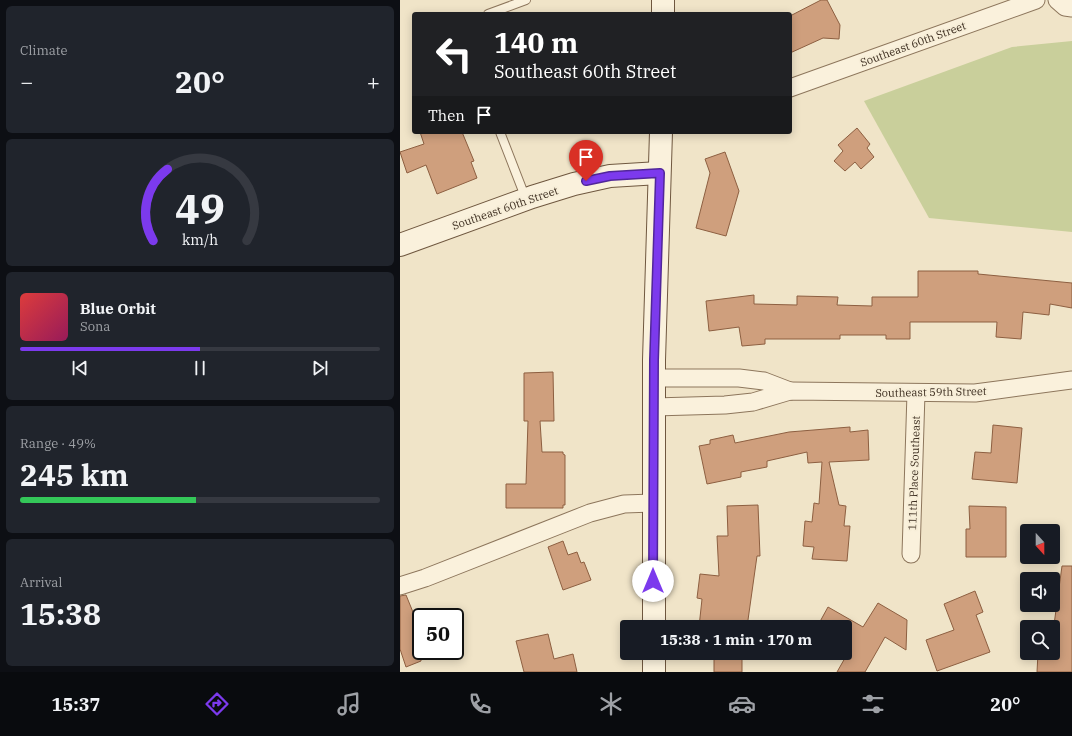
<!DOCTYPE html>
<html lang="en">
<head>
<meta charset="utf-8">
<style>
  :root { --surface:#171b24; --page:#20242c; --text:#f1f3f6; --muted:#9ea1a6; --line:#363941; --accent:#7c3aed }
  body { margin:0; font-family:"IBM Plex Serif",serif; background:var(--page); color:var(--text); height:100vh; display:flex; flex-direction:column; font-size:15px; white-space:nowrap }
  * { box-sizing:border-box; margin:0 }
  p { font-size:13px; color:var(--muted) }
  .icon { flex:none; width:22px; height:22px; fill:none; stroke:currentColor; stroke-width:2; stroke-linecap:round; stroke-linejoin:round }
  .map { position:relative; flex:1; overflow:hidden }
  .side { display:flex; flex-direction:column; gap:6px; padding:6px; background:#0d0f14; width:400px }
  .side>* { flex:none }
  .top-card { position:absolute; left:12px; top:12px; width:380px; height:122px; border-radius:4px; box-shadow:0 2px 10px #0003; background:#202124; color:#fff; overflow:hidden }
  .needle { width:26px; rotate:159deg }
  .tools { position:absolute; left:620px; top:524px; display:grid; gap:8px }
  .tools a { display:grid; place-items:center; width:40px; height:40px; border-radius:4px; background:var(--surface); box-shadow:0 2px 10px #0003; font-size:20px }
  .speed { position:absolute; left:12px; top:608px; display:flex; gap:8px; font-size:20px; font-weight:700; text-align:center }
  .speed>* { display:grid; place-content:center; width:52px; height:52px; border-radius:50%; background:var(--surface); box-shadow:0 2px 10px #0003; line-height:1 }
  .speed .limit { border:2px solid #111; border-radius:6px; background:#fff; color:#111 }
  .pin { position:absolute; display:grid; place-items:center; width:34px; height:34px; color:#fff; margin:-41px -17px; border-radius:50% 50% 50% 0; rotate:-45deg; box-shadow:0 0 4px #0007 }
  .pin .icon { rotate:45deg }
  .me { position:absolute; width:44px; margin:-22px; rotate:0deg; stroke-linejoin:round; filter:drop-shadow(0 0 3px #0008) }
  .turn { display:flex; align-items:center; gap:14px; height:84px; padding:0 16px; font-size:18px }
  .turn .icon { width:52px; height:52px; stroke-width:2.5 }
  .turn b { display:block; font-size:28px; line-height:34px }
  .then { display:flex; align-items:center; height:38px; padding:0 16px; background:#0003; gap:8px; font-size:15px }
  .big { font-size:30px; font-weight:700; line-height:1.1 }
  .side .tile { flex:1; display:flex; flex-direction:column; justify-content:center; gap:6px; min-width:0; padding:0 14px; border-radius:6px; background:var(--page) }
  .side .dial { align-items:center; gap:0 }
  .dial svg { height:104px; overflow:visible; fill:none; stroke:var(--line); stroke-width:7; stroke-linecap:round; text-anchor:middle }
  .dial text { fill:var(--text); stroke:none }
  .song { display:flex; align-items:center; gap:12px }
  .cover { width:48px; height:48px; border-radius:6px; background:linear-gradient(135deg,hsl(0 70% 55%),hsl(330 70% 35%)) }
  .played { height:4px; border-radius:2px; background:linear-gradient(90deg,var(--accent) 50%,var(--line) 50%) }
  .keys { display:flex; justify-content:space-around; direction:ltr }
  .heat { display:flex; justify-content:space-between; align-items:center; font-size:22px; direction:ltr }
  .charge { height:6px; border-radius:3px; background:linear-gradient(90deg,#34c759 49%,var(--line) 0) }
  .trip { position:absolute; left:220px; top:620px; width:232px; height:40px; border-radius:4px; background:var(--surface); box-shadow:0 2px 10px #0003; font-weight:700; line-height:40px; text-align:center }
  .tabs { display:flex; height:64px; justify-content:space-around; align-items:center; background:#090b0e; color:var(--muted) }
  .tabs .icon { width:28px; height:28px }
  .tabs .selected { color:var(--accent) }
  .tabs b { font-size:18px; color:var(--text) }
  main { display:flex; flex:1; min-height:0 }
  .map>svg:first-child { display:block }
</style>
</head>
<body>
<main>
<section class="side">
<div class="tile"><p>Climate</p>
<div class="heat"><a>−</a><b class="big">20°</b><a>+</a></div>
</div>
<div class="tile dial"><svg viewBox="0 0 100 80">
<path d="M14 69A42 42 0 1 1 86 69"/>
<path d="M14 69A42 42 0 0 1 25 14" stroke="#7c3aed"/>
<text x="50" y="56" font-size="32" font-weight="700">49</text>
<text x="50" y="72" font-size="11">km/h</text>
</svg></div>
<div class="tile">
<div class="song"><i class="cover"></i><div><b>Blue Orbit</b><p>Sona</p></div></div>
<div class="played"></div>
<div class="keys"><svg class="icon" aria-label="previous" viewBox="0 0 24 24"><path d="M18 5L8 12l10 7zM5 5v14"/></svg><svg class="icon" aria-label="pause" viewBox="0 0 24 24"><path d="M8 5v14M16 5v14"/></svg><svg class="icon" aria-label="next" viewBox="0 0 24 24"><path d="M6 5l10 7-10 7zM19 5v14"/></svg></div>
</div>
<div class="tile"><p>Range · 49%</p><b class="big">245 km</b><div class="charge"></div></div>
<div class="tile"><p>Arrival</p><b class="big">15:38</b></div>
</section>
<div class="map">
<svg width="672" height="672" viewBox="0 0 672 672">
  <rect width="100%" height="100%" fill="#f0e4c8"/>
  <polygon fill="#c9cf9b" points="672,41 672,232 529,218 464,101 612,47"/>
  <g fill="#cf9f7d" stroke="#8d5f41">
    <polygon points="421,0 427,0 440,25 439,39 423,38 390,53 390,16"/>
    <polygon points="457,128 470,144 467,148 474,157 461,169 455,162 445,171 434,161 443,151 438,145"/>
    <polygon points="20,132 62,132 74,161 71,162 77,178 37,194 26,165 7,173 0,152 24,144"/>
    <polygon points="325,152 339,191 326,236 296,228 310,173 305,159"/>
    <polygon points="518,271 578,271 578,274 672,283 672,308 650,304 649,315 623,312 621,339 596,337 597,322 510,322 510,339 486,339 486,335 440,335 440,339 365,339 365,344 342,346 339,327 309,331 306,301 354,295 354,304 397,305 397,296 438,297 437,305 472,306 472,297 518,297"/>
    <polygon points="153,372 154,421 140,421 142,452 163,452 163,454 165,455 165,505 163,505 163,508 106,508 106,484 126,484 128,421 124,421 124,373"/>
    <polygon points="593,425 622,428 617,483 572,479 575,452 591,453"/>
    <polygon points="450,427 450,432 468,430 469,460 429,462 439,505 446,506 444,526 450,526 447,561 412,559 414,547 403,546 405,521 412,522 414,503 419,504 422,462 408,463 407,452 367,461 367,467 341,472 341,477 307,484 299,446 310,444 310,440 333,435 335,443 389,432"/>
    <polygon points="358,505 360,556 357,556 347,627 299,627 302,599 297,598 300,574 319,576 317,536 328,536 327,506"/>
    <polygon points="569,506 606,507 606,557 566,557 566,529 570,529"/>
    <polygon points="163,541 168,555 177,552 181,563 184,562 191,580 163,590 148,547"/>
    <polygon points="662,566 672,566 672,672 637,672 638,653 653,653 653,632"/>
    <polygon points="575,591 583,612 576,615 590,652 537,671 526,640 554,630 544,604"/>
    <polygon points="6,595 17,622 21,621 21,661 6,667 0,649 0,596"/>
    <polygon points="478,603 507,620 506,650 485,637 465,672 437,672 445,658 445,627 417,627 428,607 463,627"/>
    <polygon points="148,634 154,659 173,654 177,672 124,672 116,641"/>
    <rect x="314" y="653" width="28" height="19"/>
  </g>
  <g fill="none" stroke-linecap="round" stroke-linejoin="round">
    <defs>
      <g id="lane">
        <polyline points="88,14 126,0"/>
        <polyline points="100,132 126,199"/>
      </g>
      <g id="street">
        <polyline points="657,0 665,7 672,8"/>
        <polyline points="390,88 636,0"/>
        <polyline points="255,378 339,378 364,381 390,391"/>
        <polyline points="254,407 325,405 353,402 390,391 575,393 672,380"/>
        <polyline points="511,554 516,393"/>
        <polyline points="0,586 25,578 190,513 224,504 253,503"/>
      </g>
      <g id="secondary">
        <polyline points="263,14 263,0"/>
        <polyline points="0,245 132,197 174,184 210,176 259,173"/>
        <polyline points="254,627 254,360 261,132"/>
        <polyline points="254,653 254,672"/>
      </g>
    </defs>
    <use href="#lane" stroke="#8d765c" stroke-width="10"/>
    <use href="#street" stroke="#8d765c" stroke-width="19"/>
    <use href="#secondary" stroke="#6f573f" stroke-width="24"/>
    <use href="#lane" stroke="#faf1dc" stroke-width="8"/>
    <use href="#street" stroke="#faf1dc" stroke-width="17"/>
    <use href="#secondary" stroke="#faf1dc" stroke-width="22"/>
  </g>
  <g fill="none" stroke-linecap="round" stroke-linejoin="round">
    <defs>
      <polyline id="route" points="186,181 210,176 260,173 254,360 253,581"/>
    </defs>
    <use href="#route" stroke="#51269a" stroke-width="10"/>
    <use href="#route" stroke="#7c3aed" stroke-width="7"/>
  </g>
  <g text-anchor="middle" stroke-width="4" stroke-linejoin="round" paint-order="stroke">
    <g font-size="11" fill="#3d2e20" stroke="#f7eed8">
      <text transform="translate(513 44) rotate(-20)" y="4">Southeast 60th Street</text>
      <text transform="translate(105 208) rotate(-19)" y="4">Southeast 60th Street</text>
      <text transform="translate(531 392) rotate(-1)" y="4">Southeast 59th Street</text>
      <text transform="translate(514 473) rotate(-88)" y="4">111th Place Southeast</text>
    </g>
  </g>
</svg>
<div class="tools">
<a><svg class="needle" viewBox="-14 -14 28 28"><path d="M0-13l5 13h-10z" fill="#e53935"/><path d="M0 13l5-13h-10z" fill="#9ea1a6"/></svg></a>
<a><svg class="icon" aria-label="sound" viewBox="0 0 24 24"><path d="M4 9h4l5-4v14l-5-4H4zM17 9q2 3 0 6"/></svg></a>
<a><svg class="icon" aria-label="search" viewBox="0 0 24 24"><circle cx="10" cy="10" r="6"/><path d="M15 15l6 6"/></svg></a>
</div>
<div class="speed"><div class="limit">50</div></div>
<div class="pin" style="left:186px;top:181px;background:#d93025"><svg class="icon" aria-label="arrive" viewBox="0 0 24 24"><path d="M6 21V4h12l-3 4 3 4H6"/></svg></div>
<svg class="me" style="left:253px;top:581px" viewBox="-20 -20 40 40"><circle r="19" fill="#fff"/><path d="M0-13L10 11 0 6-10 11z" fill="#7c3aed"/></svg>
<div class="trip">15:38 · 1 min · 170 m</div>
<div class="top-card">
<div class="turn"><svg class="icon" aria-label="left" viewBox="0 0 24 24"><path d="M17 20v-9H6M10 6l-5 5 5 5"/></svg><div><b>140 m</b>Southeast 60th Street</div></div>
<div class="then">Then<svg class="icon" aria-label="arrive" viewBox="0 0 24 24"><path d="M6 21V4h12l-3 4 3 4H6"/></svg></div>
</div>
</div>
</main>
<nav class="tabs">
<b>15:37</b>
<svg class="icon selected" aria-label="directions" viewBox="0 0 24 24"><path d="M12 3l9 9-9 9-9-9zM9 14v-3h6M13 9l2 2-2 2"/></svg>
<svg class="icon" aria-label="music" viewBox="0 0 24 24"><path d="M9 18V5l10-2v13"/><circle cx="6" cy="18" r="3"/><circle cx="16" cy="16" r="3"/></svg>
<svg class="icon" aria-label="phone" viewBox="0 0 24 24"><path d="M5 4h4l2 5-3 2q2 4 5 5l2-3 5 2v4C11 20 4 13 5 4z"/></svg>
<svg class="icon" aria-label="climate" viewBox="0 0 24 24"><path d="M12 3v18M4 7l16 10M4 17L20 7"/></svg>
<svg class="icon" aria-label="car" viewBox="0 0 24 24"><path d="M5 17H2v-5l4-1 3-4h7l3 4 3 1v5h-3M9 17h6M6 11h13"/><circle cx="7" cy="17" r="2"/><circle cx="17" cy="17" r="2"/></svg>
<svg class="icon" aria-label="filters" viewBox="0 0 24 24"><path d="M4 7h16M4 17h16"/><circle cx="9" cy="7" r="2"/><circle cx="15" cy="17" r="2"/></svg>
<b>20°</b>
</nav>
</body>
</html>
